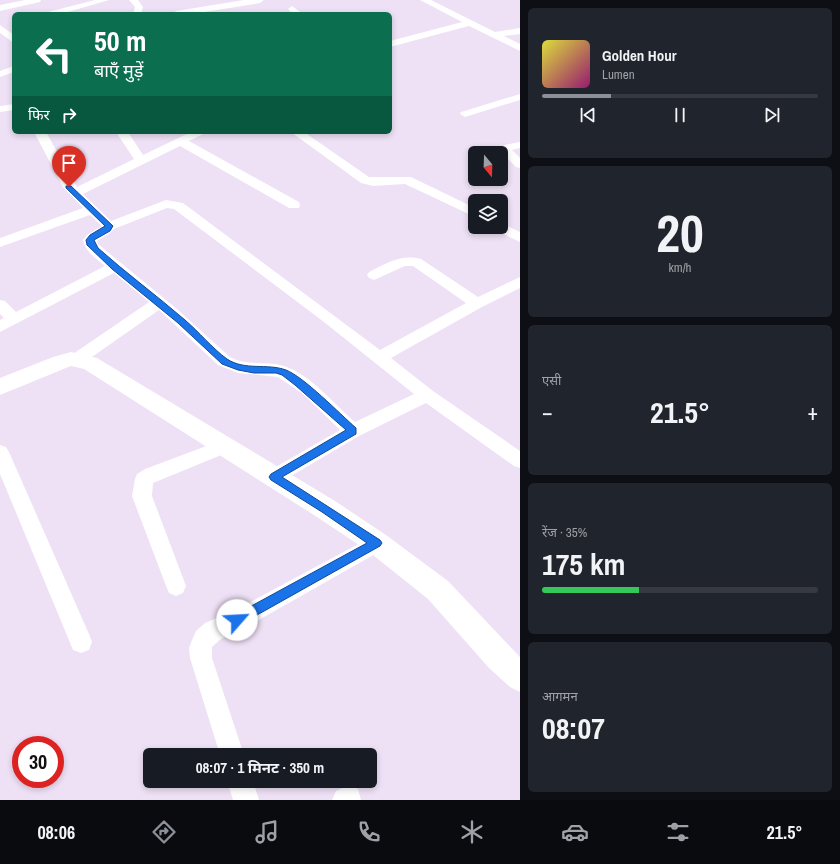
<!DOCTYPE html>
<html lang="hi">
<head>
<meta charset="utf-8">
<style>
  :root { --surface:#171b24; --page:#20242c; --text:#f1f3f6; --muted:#9ea1a6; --line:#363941; --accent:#8c9099 }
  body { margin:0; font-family:"Archivo Narrow","Noto Sans Devanagari",sans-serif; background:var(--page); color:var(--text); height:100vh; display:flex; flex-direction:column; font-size:15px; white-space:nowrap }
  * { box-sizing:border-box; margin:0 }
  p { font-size:13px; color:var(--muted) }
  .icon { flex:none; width:22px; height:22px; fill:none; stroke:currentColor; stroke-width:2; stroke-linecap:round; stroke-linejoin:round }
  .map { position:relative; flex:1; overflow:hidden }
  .panel { display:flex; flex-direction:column; gap:8px; padding:8px; background:#0d0f14; width:320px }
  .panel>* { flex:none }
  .hud { position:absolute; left:12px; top:12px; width:380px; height:122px; border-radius:6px; box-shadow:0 2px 6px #0003; background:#0b6e4f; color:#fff; overflow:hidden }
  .needle { width:26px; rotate:161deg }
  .fabs { position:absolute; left:468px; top:146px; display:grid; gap:8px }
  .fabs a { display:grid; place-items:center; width:40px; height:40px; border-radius:6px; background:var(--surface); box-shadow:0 2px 6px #0003; font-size:20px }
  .speed { position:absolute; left:12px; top:736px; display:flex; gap:8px; font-size:20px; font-weight:700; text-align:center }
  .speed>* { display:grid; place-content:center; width:52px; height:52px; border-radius:50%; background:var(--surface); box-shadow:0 2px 6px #0003; line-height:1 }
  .speed .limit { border:6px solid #d22; background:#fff; color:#111 }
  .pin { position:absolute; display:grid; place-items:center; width:34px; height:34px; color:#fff; margin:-41px -17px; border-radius:50% 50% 50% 0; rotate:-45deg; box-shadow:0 0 4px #0007 }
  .pin .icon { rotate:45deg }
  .me { position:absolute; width:44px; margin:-22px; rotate:64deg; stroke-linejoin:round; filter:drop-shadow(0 0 3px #0008) }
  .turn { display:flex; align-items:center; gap:14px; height:84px; padding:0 16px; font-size:18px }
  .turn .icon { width:52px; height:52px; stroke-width:2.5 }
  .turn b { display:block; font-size:28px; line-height:34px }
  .then { display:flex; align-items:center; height:38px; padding:0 16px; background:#0003; gap:8px; font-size:15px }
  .big { font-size:30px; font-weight:700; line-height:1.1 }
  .panel .widget { flex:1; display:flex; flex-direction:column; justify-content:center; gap:6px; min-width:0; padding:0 14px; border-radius:6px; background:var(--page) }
  .panel .dial { align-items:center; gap:0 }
  .dial b { font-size:52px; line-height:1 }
  .song { display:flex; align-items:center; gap:12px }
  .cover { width:48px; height:48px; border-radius:6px; background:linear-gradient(135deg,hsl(60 70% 55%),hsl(320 70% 35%)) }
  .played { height:4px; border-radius:2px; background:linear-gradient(90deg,var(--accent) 25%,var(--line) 25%) }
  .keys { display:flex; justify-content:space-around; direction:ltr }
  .heat { display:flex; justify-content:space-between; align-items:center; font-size:22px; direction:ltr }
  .charge { height:6px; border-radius:3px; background:linear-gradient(90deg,#34c759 35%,var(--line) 0) }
  .trip { position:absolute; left:143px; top:748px; width:234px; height:40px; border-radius:6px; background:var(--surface); box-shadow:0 2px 6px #0003; font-weight:700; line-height:40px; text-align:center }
  .tab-bar { display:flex; height:64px; justify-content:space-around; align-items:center; background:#090b0e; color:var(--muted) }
  .tab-bar .icon { width:28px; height:28px }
  .tab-bar .active { color:var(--accent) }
  .tab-bar b { font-size:18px; color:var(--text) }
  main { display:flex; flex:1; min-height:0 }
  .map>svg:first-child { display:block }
</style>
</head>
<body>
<main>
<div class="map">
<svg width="520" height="800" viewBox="0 0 520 800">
  <rect width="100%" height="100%" fill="#eee0f5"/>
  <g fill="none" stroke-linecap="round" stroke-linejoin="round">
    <g fill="#fff" fill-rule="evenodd">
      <polygon points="25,0 41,0 40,2 0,11 0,5"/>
      <polygon points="95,0 109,0 61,14 47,14 48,12"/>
      <polygon points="129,0 138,0 143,7 141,14 133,14 135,7"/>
      <polygon points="244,0 264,0 260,3 192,14 172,14 176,11"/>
      <polygon points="420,0 431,0 495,32 520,28 520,34 504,36 520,44 520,51 469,26 390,47 390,41 462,22"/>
      <polygon points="292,6 303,14 293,14 288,9"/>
      <polygon points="0,25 14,35 14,43 0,33"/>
      <polygon points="14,66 14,72 0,77 0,71"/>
      <polygon points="520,94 520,100 465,117 460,114 461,112"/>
      <polygon points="14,104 14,110 0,112 0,106"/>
      <path d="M34,132H46L77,187L134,159L116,132H128L143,155L191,132H207L189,141L299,202L300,205L299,208H289L180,146L83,194L111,221L166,200L183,203L380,350L466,303L413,266H405L374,280L369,278L367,275L369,272C387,263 401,254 421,259L478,297L520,277V288L482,307L391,358L433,391L520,451V468L514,466L426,403L359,436L281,482L274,485L267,482L265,477L267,472L340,430L303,394L278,377L238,373L218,365L159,310L82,364L76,366L70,364L68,360L70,356L149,302L114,273L0,332V320L4,318L0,314V300L5,301L16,312L105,266C97,259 85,252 83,240L87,235L102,226L90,215L0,247V238L83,208L63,187ZM167,208L174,209L324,322L414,394L355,422C335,405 310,374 284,366C266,361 246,366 230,357L177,309L98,244L97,241L110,233L114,229Z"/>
      <polygon points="291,132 304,132 369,177 411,177 475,208 475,217 405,184 373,186 361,183"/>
      <polygon points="520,142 520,148 512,150 520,158 520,168 516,167 500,151 504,145"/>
      <polygon points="501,223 520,232 520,242 495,230 493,227 501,227"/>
      <polygon points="225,439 231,441 234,446 231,451 153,483 152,496 186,586 183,593 176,596 169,593 166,586 132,496 135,479 137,474 145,469"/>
      <polygon points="0,445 6,447 9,452 89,634 92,642 89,650 81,653 73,650 0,474"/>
      <polygon points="377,534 384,537 387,543 384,549 257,621 221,639 212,647 212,658 244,755 220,755 190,658 189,648 192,640 196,631 205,623 241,607"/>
      <polygon points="227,781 253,781 259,800 233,800"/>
      <polygon points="349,785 358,789 361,800 332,800 336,791"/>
    </g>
    <polygon fill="#fff" fill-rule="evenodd" points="71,352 97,358 335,501 386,535 448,581 520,657 520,692 510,687 489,668 428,599 368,551 317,517 84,369 71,366 66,368 0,395 0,378 53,357"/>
  </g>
  <path fill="#1a73e8" stroke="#114b97" d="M66,186H71L113,226L110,231L94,240L98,248C126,273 156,295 185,320C199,332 212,348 227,359C245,371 267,363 286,370C304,377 340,414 356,428V434L282,477L380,540L382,543L380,546L241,624L237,625L233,624L231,620L233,616L367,543L322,512L271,480L269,477L271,474L346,430L295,385L282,375L276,373H254L238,370L222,364L178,323L112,269L87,245L86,240L90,235L105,226L66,188Z"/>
</svg>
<div class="fabs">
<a><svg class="needle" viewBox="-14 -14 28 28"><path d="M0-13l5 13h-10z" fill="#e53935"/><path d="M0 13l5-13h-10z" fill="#9ea1a6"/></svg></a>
<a><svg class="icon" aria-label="layers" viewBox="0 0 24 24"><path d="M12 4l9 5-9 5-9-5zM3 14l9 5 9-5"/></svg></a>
</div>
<div class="speed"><div class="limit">30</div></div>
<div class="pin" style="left:69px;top:187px;background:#d93025"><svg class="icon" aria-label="arrive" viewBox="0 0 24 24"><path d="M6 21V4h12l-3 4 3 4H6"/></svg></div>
<svg class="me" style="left:237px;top:620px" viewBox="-20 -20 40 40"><circle r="19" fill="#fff"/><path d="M0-13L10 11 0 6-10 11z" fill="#1a73e8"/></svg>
<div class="trip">08:07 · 1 मिनट · 350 m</div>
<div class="hud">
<div class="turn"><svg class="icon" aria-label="left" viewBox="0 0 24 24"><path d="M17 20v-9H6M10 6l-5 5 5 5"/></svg><div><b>50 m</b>बाएँ मुड़ें</div></div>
<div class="then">फिर<svg class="icon" aria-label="right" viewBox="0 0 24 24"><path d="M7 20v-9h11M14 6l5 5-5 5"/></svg></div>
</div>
</div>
<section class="panel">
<div class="widget">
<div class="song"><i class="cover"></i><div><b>Golden Hour</b><p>Lumen</p></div></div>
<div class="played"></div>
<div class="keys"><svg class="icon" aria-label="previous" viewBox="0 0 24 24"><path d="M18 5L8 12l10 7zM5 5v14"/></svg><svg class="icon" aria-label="pause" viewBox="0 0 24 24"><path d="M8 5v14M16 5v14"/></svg><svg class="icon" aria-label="next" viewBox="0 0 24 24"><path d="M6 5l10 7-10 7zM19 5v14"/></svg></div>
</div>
<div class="widget dial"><b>20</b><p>km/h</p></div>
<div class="widget"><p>एसी</p>
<div class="heat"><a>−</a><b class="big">21.5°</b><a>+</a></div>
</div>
<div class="widget"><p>रेंज · 35%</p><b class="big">175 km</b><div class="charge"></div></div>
<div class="widget"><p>आगमन</p><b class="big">08:07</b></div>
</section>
</main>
<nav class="tab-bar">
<b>08:06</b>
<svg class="icon active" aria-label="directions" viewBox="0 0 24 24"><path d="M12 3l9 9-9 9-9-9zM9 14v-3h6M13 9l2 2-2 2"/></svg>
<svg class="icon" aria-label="music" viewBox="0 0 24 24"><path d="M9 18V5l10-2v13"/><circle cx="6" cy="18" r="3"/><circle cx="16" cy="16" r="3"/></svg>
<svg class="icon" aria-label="phone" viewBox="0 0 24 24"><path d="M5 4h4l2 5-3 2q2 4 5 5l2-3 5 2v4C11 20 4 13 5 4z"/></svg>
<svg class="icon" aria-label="climate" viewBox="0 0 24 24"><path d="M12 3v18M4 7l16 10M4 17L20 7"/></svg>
<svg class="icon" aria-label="car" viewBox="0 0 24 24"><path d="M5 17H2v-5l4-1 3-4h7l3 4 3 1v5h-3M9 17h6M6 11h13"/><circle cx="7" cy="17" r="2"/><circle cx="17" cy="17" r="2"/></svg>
<svg class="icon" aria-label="filters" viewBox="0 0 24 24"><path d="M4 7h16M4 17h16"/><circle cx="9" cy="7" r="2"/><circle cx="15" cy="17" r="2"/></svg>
<b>21.5°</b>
</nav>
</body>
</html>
